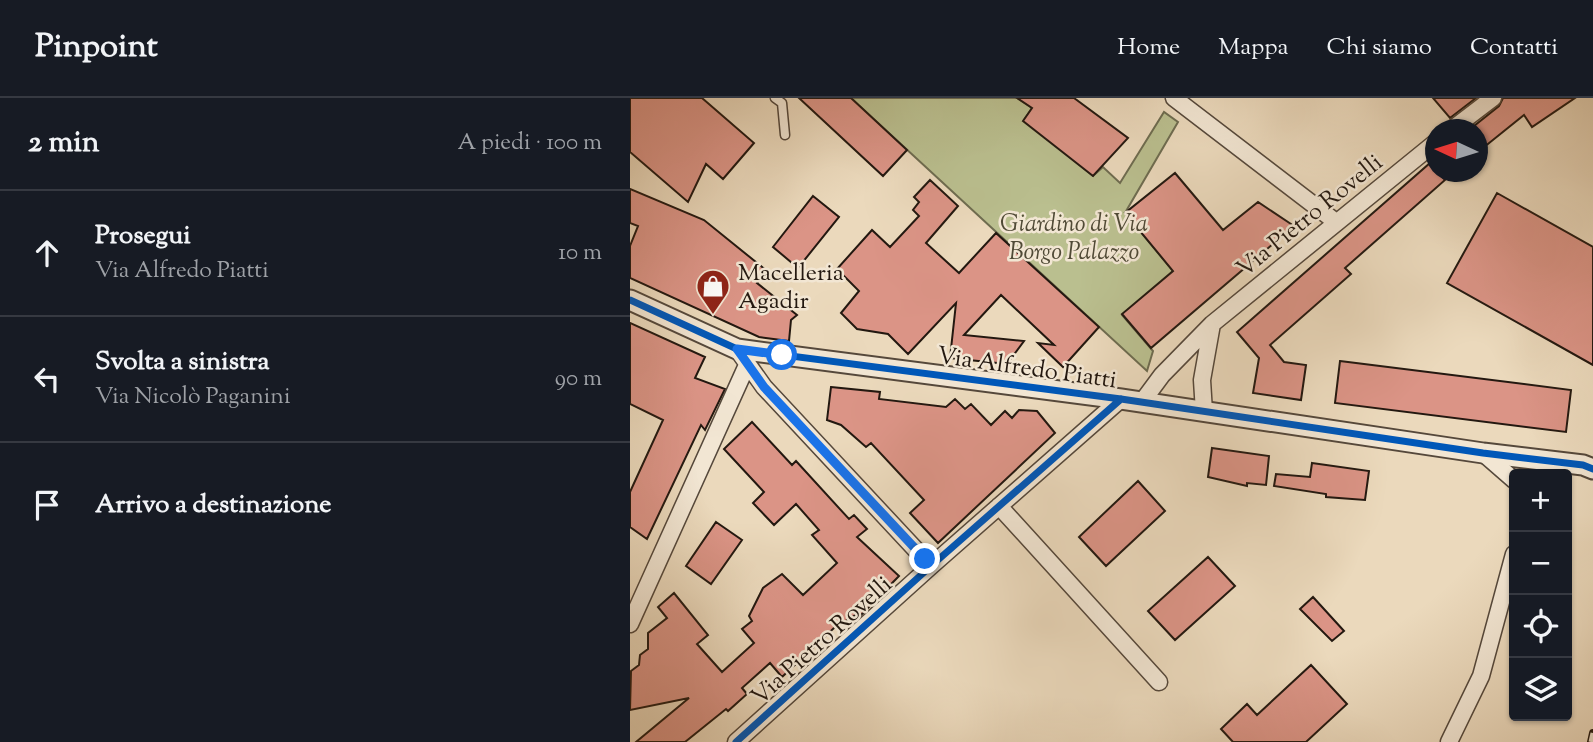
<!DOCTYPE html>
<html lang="it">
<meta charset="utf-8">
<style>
:root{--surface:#171b24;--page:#242831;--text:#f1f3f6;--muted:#9ea1a6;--line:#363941}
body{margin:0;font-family:"Sorts Mill Goudy",serif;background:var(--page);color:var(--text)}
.controls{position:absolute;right:21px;bottom:21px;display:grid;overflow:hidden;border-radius:7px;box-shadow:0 2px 5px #0004}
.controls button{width:63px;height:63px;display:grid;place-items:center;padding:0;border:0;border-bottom:2px solid var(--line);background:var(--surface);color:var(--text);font:35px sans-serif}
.compass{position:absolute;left:795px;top:21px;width:63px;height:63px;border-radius:50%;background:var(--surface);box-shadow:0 2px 5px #0004;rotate:274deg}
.stop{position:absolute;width:21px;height:21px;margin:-16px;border:5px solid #1a73e8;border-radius:50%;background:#fff}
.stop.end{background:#1a73e8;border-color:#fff;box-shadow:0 2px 7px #0008}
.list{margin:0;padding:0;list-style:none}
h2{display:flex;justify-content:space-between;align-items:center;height:91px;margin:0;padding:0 28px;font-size:30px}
h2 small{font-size:23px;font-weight:400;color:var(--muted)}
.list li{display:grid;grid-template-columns:46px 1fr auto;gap:21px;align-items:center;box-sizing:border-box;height:126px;padding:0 28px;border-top:2px solid var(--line)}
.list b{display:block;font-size:26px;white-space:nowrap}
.list p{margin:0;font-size:23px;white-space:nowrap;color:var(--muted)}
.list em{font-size:23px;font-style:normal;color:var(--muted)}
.icon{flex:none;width:38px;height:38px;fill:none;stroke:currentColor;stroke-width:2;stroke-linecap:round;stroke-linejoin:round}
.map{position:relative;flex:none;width:963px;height:644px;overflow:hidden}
header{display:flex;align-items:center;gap:42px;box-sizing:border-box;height:98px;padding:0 35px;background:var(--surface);border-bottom:2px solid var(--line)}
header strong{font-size:33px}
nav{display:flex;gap:38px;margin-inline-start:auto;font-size:24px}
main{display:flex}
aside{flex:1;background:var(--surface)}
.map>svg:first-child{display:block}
</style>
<header>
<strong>Pinpoint</strong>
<nav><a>Home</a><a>Mappa</a><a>Chi siamo</a><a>Contatti</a></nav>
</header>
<main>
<aside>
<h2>2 min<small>A piedi · 100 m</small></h2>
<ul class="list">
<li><svg class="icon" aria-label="ahead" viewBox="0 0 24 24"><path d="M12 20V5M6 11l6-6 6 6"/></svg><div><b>Prosegui</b><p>Via Alfredo Piatti</p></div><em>10 m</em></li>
<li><svg class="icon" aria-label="left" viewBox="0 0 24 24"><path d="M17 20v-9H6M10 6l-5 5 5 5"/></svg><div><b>Svolta a sinistra</b><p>Via Nicolò Paganini</p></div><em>90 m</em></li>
<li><svg class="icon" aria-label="arrive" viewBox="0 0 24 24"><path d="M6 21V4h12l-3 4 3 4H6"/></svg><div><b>Arrivo a destinazione</b></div></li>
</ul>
</aside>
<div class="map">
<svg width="963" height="644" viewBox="0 0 963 644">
<rect width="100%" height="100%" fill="#ebd9bc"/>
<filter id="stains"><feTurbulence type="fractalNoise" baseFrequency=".00286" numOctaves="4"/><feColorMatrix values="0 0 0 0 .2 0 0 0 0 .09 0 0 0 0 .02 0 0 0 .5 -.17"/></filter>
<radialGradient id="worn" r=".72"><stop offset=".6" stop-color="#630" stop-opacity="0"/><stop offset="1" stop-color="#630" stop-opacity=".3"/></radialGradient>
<path fill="#babf8f" stroke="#6e6c50" stroke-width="2" d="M221,0h166l15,10 -8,12 69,56 10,-9 17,16 44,-71 14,10 -53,91 48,58 -2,2 1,2 -50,40 31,36 -6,20z"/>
<path fill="#db9486" stroke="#231810" stroke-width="2" d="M0,0h72l52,45 -31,36 -17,-15 -18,38 -58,-50z
M169,0h52l56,52 -24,26z
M387,0h57l54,40 -35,38 -70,-55 9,-13z
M803,0h43l-26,20z
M873,0h72l-43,29 -8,-12 -46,37v-22h-9l30,-24z
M800,65l15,17 -100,88 6,6 -81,71 14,17 22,3 -5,35 -48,-7 6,-35 -22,-26z
M545,75l48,57 35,-28 36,24 -143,122 -29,-34 51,-43 -48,-58z
M300,82l28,26 -32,37 33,30 37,-40 103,94 -36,40 -25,-24 16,2 -53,-50 -37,40 60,6 -17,23 -57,-6 6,-55 -48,51 -20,-20 -31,-5 -16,-16 18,-22 -22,-22 35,-39 18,17 29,-31 -6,-6 6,-8 -5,-5z
M0,91l74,31 63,51 -10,12 40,32 -6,5 -2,21 -30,-4 -129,-59v-32l8,-20 -8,-3z
M867,95l96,54v118l-146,-82z
M183,98l26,21 -41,51 -25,-21z
M0,225l75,34 -10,21 30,11 -20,41 -4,-5 -54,114 -17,-12v-35l33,-72 -33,-16z
M710,263l231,29 -5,42 -231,-29z
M201,289l49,5 -1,7 67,8 9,-8 10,10 6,-5 20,21 14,-14 7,7 7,-8 18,1 18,22 -117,110 -28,-30 14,-13 -53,-57 -5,4 -25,-22 -14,-5z
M122,324l40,43 4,-4 53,58 5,-4 13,14 -10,8 42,39 -38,39 -2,-2 -24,14 -53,50 -12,-14 -28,25 5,6 -19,17 -2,-2 -41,33h-49l53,-44 -59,12 1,-39 8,-6 1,-10 8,-6v-16l19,-15 -9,-11 16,-14 34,42 -11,9 25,28 32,-29 -12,-14 10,-8 -3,-5 14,-28 19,-14 21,21 34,-32 -25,-28 7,-5 -23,-26 -22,21 -21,-22 11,-11 -40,-43z
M582,350l57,8 -3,29 -19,-2v3l-39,-9z
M682,365l57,8 -4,29 -39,-3v-3l-52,-8 2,-12 34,3z
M508,383l27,30 -59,55 -27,-29z
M86,424l26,18 -31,44 -25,-18z
M578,459l27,29 -60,54 -27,-29z
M683,499l31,34 -12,10 -32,-32z
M681,567l36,39 -41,38h-73l-12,-13 26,-25 10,11z"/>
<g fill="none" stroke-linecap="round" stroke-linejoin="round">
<defs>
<path id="service" d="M145,0l7,5 3,32"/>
<path id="minor" d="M544,0l162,124
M821,32l42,-32
M107,251l27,38 167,179
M512,304l20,-27 50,-51 224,-182
M574,314l-2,-32 10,-56
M853,355l31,27
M369,408l160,176
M0,526l117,-259
M106,644l195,-176 190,-167
M819,644l32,-66 33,-122"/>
<path id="tertiary" d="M0,202l107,49 384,50 362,54 100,12 10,4"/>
</defs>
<use href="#service" stroke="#55483b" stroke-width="11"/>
<use href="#minor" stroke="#55483b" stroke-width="19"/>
<use href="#tertiary" stroke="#55483b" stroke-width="23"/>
<use href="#service" stroke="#f2e6d3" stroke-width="8"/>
<use href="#minor" stroke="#f2e6d3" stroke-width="16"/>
<use href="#tertiary" stroke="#f2e6d3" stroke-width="19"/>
<defs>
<path id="rail" d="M961,644l2,-9"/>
</defs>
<use href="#rail" stroke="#231810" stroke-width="8"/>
<use href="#rail" stroke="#f2e6d3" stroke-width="5" stroke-dasharray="16" stroke-linecap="butt"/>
<defs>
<path id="cycleway" d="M0,202l107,49 384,50 362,54 100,12 10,4
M106,644l195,-176 190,-167"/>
</defs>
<use href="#cycleway" stroke="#f2e6d3" stroke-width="11"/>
<use href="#cycleway" stroke="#0057b8" stroke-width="7"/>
</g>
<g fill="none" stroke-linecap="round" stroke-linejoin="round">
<path stroke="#1a73e8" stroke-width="9" d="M152,257l-45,-6 27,38 161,172"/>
</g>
<defs>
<symbol id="shop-pin" viewBox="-11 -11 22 30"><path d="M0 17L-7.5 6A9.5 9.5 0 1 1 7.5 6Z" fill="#8f2418" stroke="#f2e6d3"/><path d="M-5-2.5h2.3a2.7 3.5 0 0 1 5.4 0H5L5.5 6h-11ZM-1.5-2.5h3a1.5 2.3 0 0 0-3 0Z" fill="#fff"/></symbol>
</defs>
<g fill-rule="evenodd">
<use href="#shop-pin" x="64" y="169" width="38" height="52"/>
</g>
<g text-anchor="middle" stroke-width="5" stroke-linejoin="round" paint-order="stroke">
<g font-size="24" fill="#231810" stroke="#f2e6d3">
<text transform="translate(679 117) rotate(-39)" y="8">Via Pietro Rovelli</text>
<text transform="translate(397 269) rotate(8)" y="8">Via Alfredo Piatti</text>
<text transform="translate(191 542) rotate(-42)" y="8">Via Pietro Rovelli</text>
</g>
<g font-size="24" font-style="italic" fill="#504a36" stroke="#f2e6d3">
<text x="444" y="133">Giardino di Via<tspan x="444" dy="28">Borgo Palazzo</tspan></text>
</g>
<g font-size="24" fill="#231810" stroke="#f2e6d3" text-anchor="start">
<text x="108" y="182">Macelleria<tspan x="108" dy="28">Agadir</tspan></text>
</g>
</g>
<rect width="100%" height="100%" filter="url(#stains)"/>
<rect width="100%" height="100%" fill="url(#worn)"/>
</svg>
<div class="controls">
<button>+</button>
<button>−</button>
<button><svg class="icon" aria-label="locate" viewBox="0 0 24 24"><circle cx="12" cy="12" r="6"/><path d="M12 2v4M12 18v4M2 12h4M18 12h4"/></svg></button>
<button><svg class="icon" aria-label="layers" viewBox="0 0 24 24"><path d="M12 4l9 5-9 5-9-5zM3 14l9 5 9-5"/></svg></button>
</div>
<svg class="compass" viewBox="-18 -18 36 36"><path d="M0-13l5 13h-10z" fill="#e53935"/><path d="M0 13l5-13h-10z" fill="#9ea1a6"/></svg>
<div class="stop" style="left:152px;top:257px"></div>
<div class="stop end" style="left:295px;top:461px"></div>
</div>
</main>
